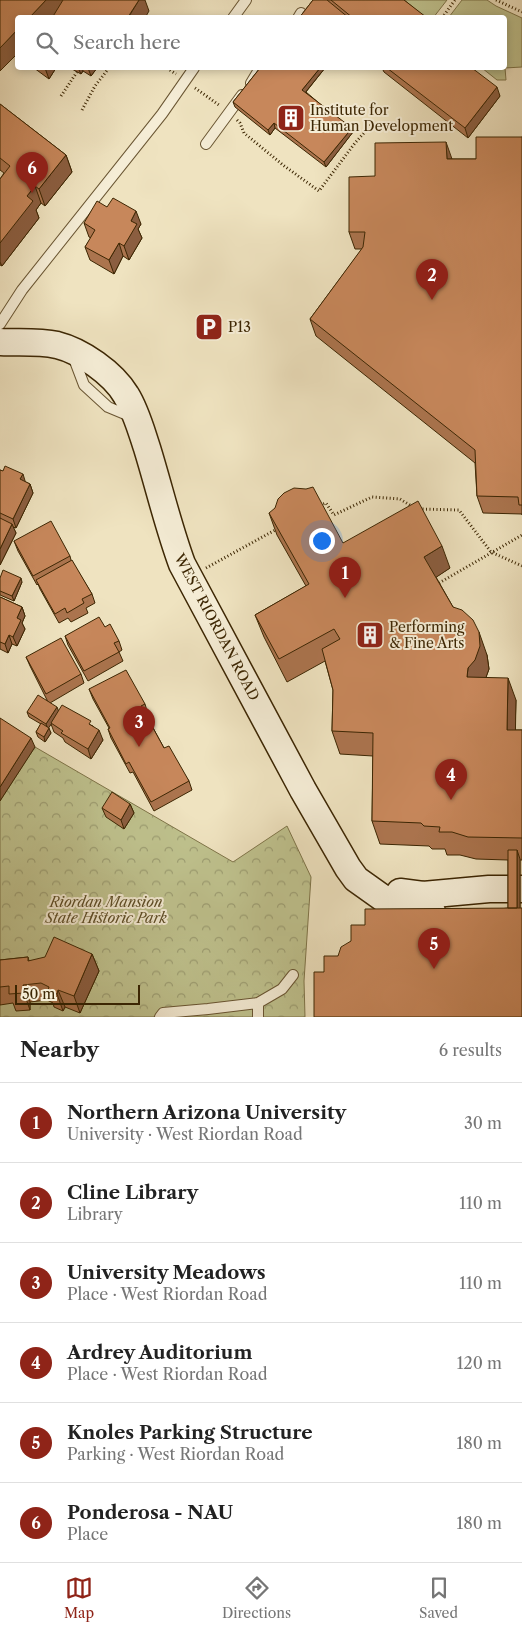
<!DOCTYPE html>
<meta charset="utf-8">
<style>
:root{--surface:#fff;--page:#f2f2f2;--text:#222;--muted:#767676;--line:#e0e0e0;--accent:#8f2418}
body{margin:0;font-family:"Libre Caslon Text",serif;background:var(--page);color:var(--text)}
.scale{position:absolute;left:15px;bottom:12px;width:125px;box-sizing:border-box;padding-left:5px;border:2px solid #3c2603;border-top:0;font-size:14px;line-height:18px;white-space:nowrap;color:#3c2603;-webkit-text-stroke:4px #f5edd6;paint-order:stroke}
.you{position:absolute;left:321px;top:540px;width:18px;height:18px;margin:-12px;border:4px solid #fff;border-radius:50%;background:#1a73e8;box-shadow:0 0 0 8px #1a73e833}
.badge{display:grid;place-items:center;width:32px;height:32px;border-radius:50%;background:var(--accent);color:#fff;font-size:16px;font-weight:700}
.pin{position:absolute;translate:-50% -41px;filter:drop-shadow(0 1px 2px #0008)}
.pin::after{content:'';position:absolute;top:26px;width:18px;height:15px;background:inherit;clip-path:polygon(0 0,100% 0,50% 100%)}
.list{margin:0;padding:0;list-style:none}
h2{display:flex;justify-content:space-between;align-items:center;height:65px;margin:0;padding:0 20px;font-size:21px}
h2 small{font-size:16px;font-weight:400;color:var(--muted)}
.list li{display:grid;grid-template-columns:32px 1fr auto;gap:15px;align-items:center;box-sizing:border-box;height:80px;padding:0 20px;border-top:1px solid var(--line)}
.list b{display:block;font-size:19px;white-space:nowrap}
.list p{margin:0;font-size:16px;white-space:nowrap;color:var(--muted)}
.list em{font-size:16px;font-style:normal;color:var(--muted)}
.icon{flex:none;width:28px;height:28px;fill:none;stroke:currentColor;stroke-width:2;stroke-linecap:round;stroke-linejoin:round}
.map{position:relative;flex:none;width:522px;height:1017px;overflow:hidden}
.search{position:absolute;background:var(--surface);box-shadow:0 2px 8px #0003;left:15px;right:15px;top:15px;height:55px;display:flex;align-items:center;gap:12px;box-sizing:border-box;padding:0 18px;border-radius:5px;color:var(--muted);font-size:19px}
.sheet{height:545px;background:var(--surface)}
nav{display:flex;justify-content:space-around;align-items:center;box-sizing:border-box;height:70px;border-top:1px solid var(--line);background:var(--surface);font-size:14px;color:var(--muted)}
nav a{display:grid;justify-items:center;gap:2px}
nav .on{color:var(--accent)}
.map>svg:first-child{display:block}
</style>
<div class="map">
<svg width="522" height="1017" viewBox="0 0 522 1017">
<defs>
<pattern id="park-crowns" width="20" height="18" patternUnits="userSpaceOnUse" patternTransform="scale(1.25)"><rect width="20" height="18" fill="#bfc28e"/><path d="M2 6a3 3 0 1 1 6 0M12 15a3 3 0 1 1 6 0" fill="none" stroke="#9c9d72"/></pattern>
</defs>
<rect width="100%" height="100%" fill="#efe3c0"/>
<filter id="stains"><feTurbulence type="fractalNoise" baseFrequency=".004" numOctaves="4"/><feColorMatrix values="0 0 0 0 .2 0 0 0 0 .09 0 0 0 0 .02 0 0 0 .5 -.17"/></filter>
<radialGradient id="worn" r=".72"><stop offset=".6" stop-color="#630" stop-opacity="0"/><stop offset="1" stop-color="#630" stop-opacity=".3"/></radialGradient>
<path fill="#bfc28e" stroke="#7e7448" d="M402,0h45l-14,18 -9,-1z
M462,0h25l9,6 26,12v49l-17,1 1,12h-9l-15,-12h22v-50l-55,-1z"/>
<path fill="url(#park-crowns)" stroke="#7e7448" d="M35,747l198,115 54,-36 24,51 -7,104 1,36h-305v-216z"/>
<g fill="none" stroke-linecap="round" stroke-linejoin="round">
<defs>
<path id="lane" d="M233,18l13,-18
M298,18l3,-5
M251,83l9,-15
M206,144l36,-49
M0,324l22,-34 140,-176 32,-46
M73,356l11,29 24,22 24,10
M258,1003v14
M160,1017l3,-4 45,-4 50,-6 24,-14 11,-14"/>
<path id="secondary" d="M0,342c19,1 38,-1 57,3 24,6 56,28 69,50 10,16 15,35 21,53 12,39 21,78 35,116l121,226 45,78 8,11 45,32 31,1
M400,892l23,3 66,-6h33"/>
</defs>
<use href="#lane" stroke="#695532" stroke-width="12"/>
<use href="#secondary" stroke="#3c2603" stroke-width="29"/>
<path stroke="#3c2603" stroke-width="3" stroke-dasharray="1 2.5" stroke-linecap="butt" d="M496,0l26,12
M442,18l13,-18
M167,68l9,6
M195,88l24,17
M61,96l16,-24
M82,110l13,-24 14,-18
M237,120l3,3 4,10 39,32 36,26 36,-48 16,-18
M320,505l6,-2 8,12 38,-18 28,2 13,8
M419,509l40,1 32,42 31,14
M206,568l71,-39
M439,583l83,-48"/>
<use href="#lane" stroke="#f5edd6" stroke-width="10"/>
<use href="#secondary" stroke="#f5edd6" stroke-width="26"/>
</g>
<path fill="#ab744e" stroke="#3c2603" d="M313,0h91l22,18h-127z
M34,68h22l-7,11z
M71,68h26l-6,8 -8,-5 -2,3 -9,-5z
M260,68h65l-19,24 47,40 -27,35 -51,-39 -5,7 -35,-28 -2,-5z
M382,68h90l28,28 -32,42 -84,-66z
M0,104l66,51 6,17 -27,34 -4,-3 -5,7 3,8 -37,48 -2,-1v-86l4,-6 -4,-3z
M522,137v378v-1l-39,-1 -6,-17 -2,-33 -159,-127 -6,-17 52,-70h-7l-6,-17 26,-56 77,-17h24z
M107,207l34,17 -3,5 4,9 -13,22 -6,-4 -9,18 -24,-14 -5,-13 6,-9 -2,-1 -5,-14z
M0,470l30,14 3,9 -17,35 -3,-1 3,6 -16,32z
M269,513l74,30 107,25 -14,9 17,30 34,48 2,14 -3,8 30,23 -1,30h7v130h-2v48l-196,64 41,-47 143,-17v-48l-32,-1 -16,-4h-13l-2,-6h-13l-3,-3 -49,-2 -8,-23 1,-65 -33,-2 -8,-23 1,-41 -8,-29 -38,21 -23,-45 -9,-22 51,-29 -29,-51z
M14,541l56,15 1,4 21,34 3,9 -9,5 2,5 -17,9 -3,-4 -9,5 -19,-34 -2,-5 -1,1 -19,-34z
M0,578l22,4 -8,19 -14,-6z
M0,597l22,10 3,9 -3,7 3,6 -8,17 -5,-2 -4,9 -8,-4z
M105,627l14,14 3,9 -3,2 4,9 -35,20 -20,-36 -3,-9z
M26,657l55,17 3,9 -34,20 8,8 35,15 10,14 -12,19 -26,-17 -2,-4 -9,-6 -3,-8 -3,4 3,5 -6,9 -7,-5 -2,-5 5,-8 -12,-7 -2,-5 21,-10 -18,-36z
M89,689l56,15 3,10 -2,1 18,33 25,33 3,9 -38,21 -21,-39 -3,1 -19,-35 -3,-9 1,-1 -16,-29z
M130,804l4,9 -10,16 -18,-12 -4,-9z
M92,954l7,17 -19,42 -15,-6 -2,4 -9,-4 -1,-4 -6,-3 -17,2v8l-14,1 -3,-8 -13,2v-45l28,-3 1,4z"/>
<path fill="#8b5e40" stroke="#3c2603" d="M46,0h23l-17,18h-23z
M139,0h6l4,11 -4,7h-17z
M18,29v24l-18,18v-23z
M45,68h11l-7,11z
M78,68h4l1,3 -2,3z
M88,68h9l-6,8z
M320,68h5l-21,26 -2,-4z
M497,87l3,9 -32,42 -3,-10z
M274,123l1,5 -5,7 -2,-5z
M352,128l1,4 -27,35 -2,-5z
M446,142l6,17h-5z
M66,155l6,17 -27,34 -6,-17z
M35,186l6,17 -5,7 3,8 -37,48 -2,-4v-19l27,-47z
M136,211l5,13 -3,5 4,9 -13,22 -5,-14 7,-25z
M119,243l4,13 -9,18 -5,-14z
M23,474l3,10 -6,-5z
M30,484l3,9 -17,35 -3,-9z
M12,524l4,9 -16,32v-16z
M442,546l8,22 -18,12 -8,-23z
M21,578l1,4 -8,19 -2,-5z
M22,607l3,9 -3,7 3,6 -8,17 -4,-9 4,-19z
M479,632l8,23 2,14 -5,14 -17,-6 1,-9z
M9,635l3,9 -4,9 -3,-9z
M508,678l8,22 -1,52 -8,-22z
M57,707l2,5 -11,17 -2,-5z
M49,728l2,5 -6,9 -1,-5z
M99,730l4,10 -12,19 -3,-10z
M31,738l4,9 -35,54v-14z
M130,804l4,9 -10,16 -3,-9z
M517,850l3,9v66l-3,-10z
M92,954l7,17 -19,42 -6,-17z
M23,985l7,17v8l-6,-17z
M58,990l7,17 -2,4 -6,-17z"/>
<path fill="#c7875b" stroke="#3c2603" d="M0,0h46l-17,18h-11v11l-18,19z
M63,0h76l-11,17 -4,-1 -1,2h-71z
M313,0h14l22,18h-50z
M331,0h73l22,17 -1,1h-72z
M260,68h60l-18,22 50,38 -28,34 -50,-39 -6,7 -35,-28z
M387,68h85l25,19 -32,41z
M0,104l66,51 -27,34 -4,-3 -8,10 6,5 -33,42v-64l10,-13 -10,-8z
M476,137h46v368h-3l-1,-8 -41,-1 -2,-46 -165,-131 53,-72 2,-15h-16v-55l26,-1v-33l71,-1 1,17h29z
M113,198l23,13 -5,10 6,3 -13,22 -5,-3 -10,17 -24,-13 10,-17 -11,-7 13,-22 10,6z
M5,466l18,8 -3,5 10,5 -17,35 -13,-6v-43l3,1z
M313,487l30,56 75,-42 24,45 -18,11 29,50 9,3 11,10 6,12 1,14 -5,14 -7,8 -1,9 41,1 -1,52h15v108l-54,-1 -16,-5h-13l1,-5 -16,-1 -3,-3 -49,-2 1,-88 -41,-2 1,-41 -11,-41 18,-10 -6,-10 -55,30 -24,-44 54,-31 -40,-71 6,-5 3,-9 6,-6 10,-5 12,1z
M0,518l12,6 -12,25z
M51,521l19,35 -37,20 -19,-35z
M72,560l20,34 -10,5 2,4 -17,10 -2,-5 -10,6 -19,-34z
M3,570l18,8 -9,18 -12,-5v-13z
M0,597l22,10 -5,11 4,2 -8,17 -4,-2 -4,9 -5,-2z
M99,617l6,10 5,-3 9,17 -5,2 5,9 -35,19 -19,-35z
M61,638l20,36 -35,20 -20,-37z
M126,670l19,34 -4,2 23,42 5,-2 20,35 -38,21 -22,-40 -3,2 -18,-35 2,-1 -21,-39z
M38,695l19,12 -11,17 -19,-12z
M62,705l29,16 -2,3 10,6 -11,19 -27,-16 2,-2 -12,-8z
M0,718l31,20 -31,49z
M41,723l8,5 -5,9 -8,-5z
M112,792l18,12 -9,16 -19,-12z
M508,850h9v58h-9z
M522,908v109h-208v-45h10v-16h14l3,-9 10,-6v-16h14v-16z
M54,937l38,17 -18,42 -16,-6 -1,4 -9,-4 1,-3 -8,-4 -18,2 1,8 -15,1v-8l-9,1v-27l28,-3v4l17,-4z"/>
<defs>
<symbol id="building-square" viewBox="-11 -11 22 22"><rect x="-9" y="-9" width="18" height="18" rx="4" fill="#8f2418" stroke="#f5edd6"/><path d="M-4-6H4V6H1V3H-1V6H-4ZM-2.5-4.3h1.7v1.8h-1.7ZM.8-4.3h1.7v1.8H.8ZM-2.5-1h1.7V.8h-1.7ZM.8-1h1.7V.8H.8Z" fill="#fff"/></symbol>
<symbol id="parking-square" viewBox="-11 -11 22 22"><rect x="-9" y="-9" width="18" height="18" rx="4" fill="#8f2418" stroke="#f5edd6"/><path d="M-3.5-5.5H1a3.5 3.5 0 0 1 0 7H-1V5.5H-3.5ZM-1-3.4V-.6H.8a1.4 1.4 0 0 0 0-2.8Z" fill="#fff"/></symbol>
</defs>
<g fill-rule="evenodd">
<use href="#building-square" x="275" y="102" width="32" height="32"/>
<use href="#parking-square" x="193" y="311" width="32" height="32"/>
<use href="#building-square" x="354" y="619" width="32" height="32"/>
</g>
<g text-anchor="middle" stroke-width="4" stroke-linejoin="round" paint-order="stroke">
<g font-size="14" fill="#3c2603" stroke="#f5edd6" text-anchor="start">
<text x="310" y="115">Institute for<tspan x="310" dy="16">Human Development</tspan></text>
<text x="228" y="332">P13</text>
<text x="389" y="632">Performing<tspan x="389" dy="16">&amp; Fine Arts</tspan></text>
</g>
<g font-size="14" fill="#3c2603" stroke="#f5edd6">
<text transform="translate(217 627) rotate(62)" y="5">WEST RIORDAN ROAD</text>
</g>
<g font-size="14" font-style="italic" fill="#5d4d26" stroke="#f5edd6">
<text x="106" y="907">Riordan Mansion<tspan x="106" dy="16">State Historic Park</tspan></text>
</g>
</g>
<rect width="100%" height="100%" filter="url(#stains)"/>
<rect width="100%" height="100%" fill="url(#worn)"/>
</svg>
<div class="scale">50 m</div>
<div class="you"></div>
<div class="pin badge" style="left:345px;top:598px">1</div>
<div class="pin badge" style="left:432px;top:300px">2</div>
<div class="pin badge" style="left:139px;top:747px">3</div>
<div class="pin badge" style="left:451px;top:800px">4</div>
<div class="pin badge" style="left:434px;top:969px">5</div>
<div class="pin badge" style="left:32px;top:193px">6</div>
<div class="search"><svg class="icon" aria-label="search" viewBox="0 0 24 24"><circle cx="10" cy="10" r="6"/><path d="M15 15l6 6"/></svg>Search here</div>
</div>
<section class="sheet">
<h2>Nearby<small>6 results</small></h2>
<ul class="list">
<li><span class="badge">1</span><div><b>Northern Arizona University</b><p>University · West Riordan Road</p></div><em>30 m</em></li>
<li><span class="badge">2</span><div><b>Cline Library</b><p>Library</p></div><em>110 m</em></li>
<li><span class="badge">3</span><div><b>University Meadows</b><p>Place · West Riordan Road</p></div><em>110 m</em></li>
<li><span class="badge">4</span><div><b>Ardrey Auditorium</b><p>Place · West Riordan Road</p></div><em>120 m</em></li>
<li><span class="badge">5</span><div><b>Knoles Parking Structure</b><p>Parking · West Riordan Road</p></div><em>180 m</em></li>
<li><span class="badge">6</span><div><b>Ponderosa - NAU</b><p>Place</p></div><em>180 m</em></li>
</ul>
</section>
<nav>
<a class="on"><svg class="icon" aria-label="map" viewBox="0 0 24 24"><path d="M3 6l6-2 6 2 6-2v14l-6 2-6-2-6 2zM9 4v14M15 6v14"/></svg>Map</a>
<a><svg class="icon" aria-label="directions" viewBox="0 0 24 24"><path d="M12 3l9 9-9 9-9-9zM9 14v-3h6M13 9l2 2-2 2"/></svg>Directions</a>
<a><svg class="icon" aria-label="saved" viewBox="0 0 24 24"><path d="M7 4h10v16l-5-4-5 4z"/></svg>Saved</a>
</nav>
